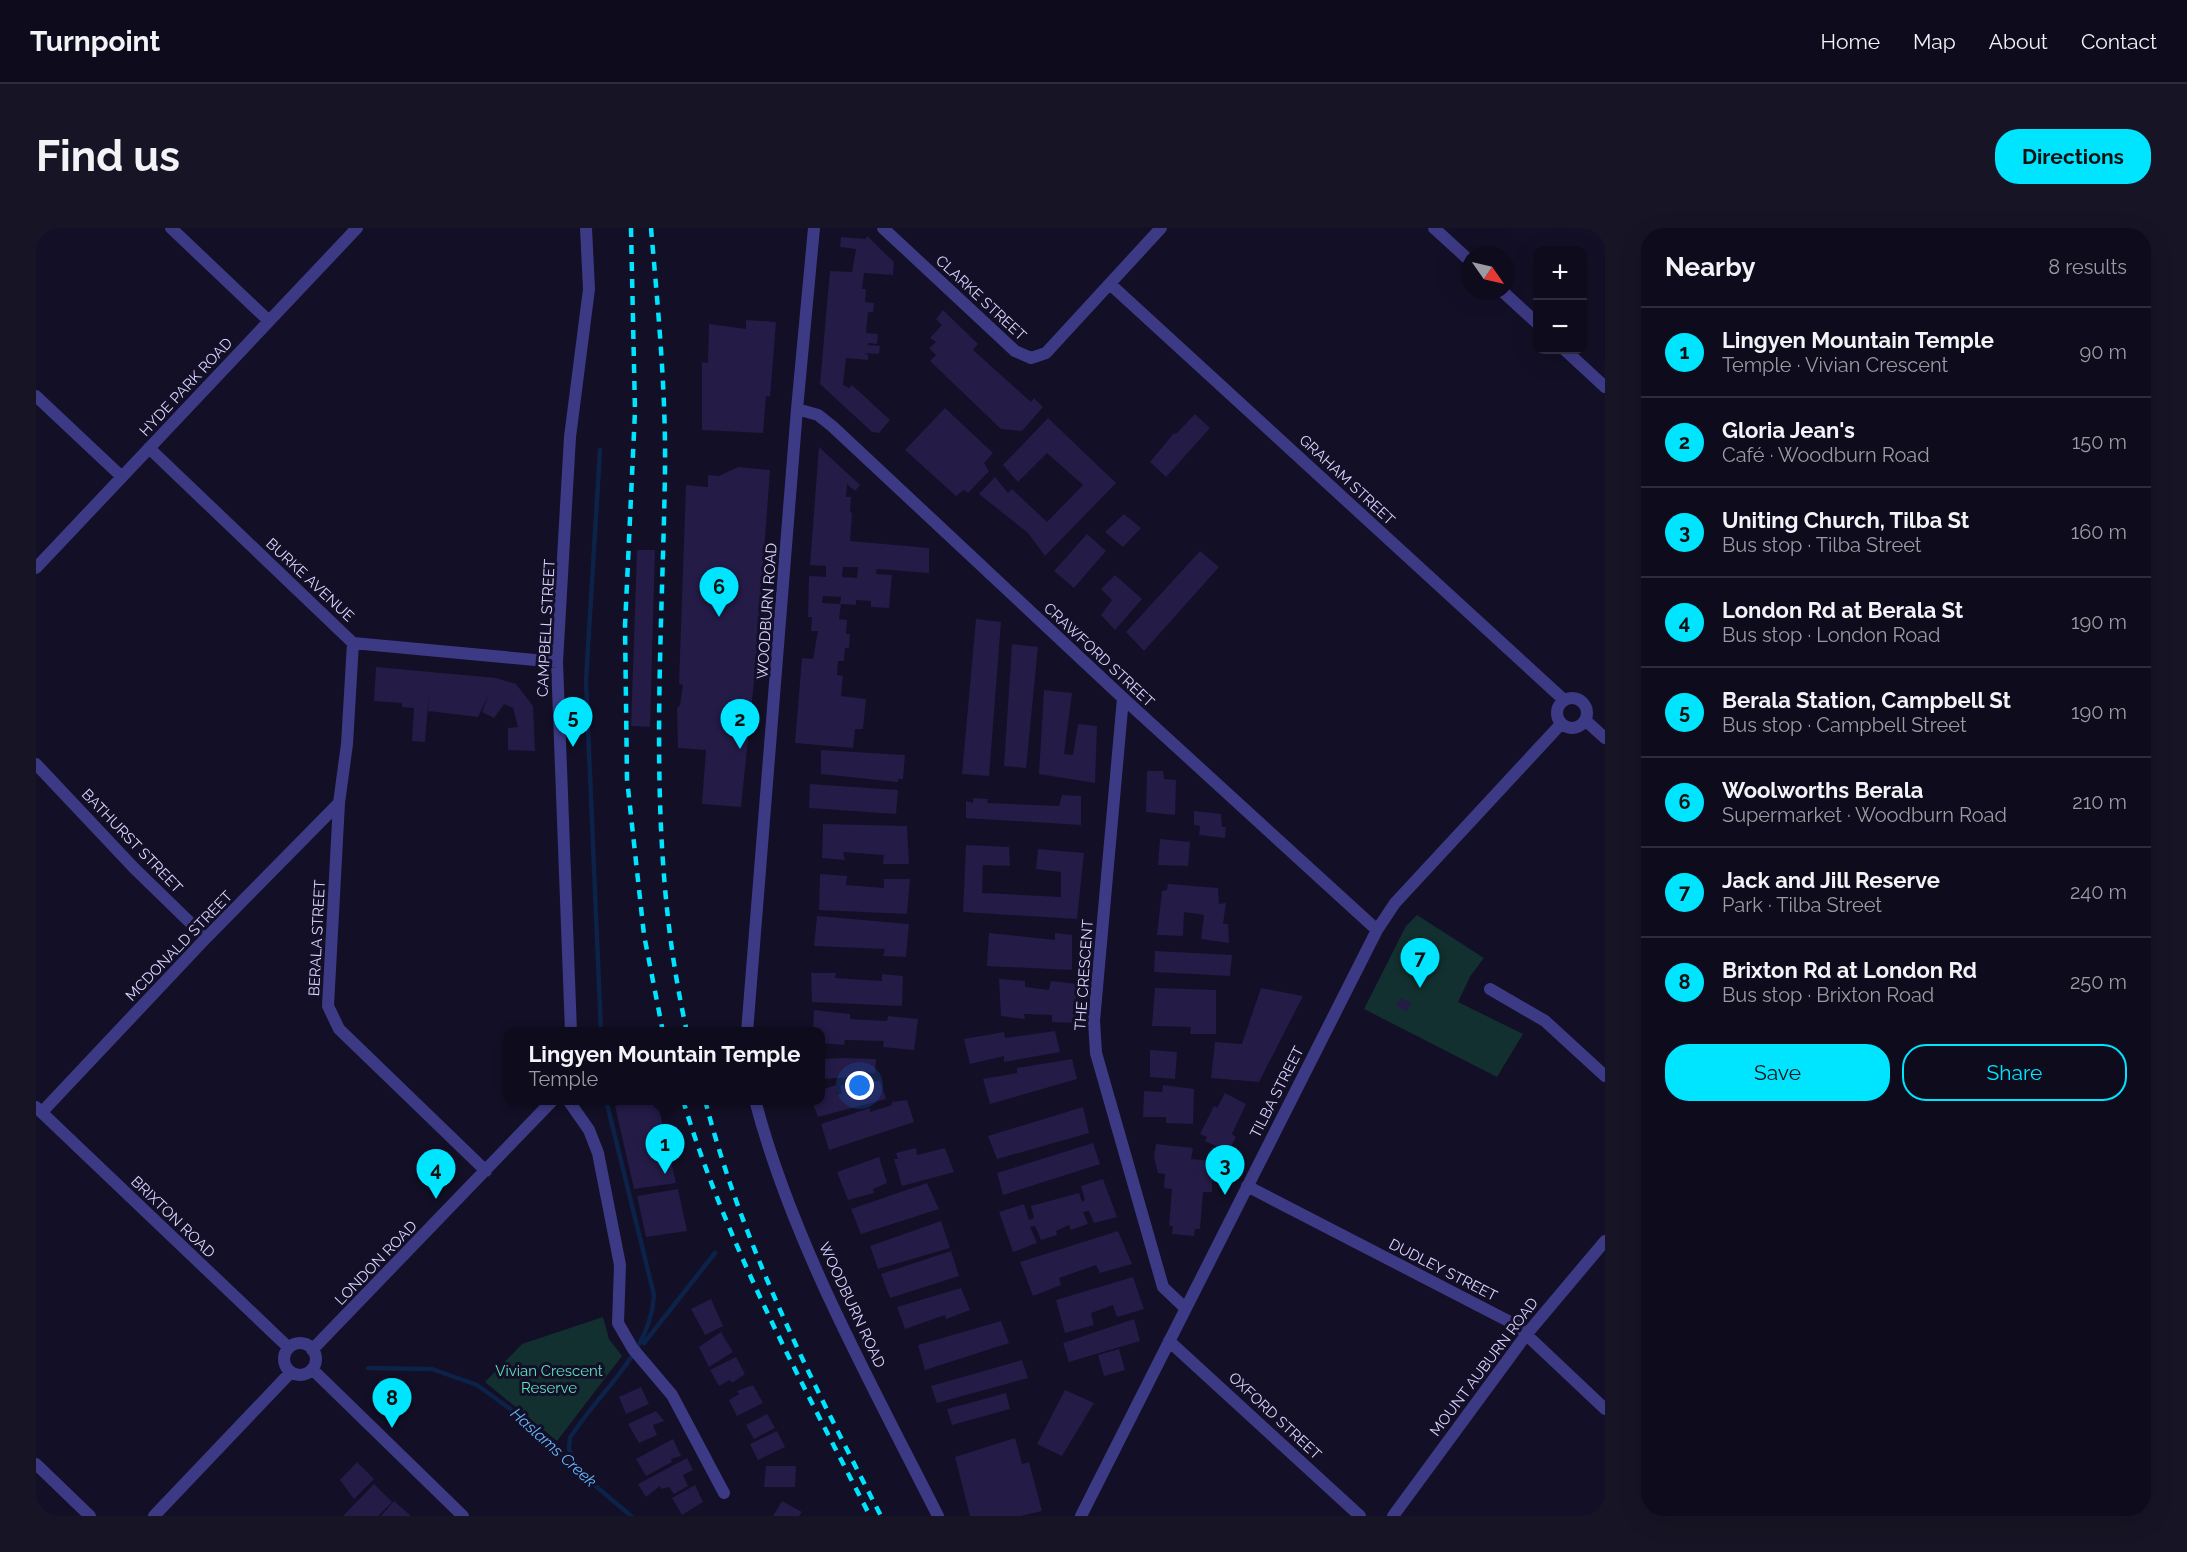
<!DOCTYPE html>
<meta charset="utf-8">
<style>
:root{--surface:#0e0b1c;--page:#171425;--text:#f1f3f6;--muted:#9b9ba3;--line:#2e2b3b;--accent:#00e5ff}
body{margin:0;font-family:Raleway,sans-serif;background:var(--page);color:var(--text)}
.controls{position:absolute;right:18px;top:18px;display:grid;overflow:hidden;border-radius:12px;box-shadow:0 6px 24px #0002}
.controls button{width:54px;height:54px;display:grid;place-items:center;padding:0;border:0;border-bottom:2px solid var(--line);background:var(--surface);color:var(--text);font:30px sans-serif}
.compass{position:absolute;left:1425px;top:18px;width:54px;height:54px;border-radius:50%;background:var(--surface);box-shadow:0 6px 24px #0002;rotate:124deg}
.you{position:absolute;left:824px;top:858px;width:21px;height:21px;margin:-15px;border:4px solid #fff;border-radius:50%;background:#1a73e8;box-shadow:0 0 0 9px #1a73e833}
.badge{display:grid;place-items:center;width:39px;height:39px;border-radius:50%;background:var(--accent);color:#111;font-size:20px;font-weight:700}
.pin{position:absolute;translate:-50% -50px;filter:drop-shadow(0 2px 3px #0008)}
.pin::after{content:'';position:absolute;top:32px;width:21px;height:18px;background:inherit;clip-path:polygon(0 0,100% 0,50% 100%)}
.popup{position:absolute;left:468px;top:799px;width:321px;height:78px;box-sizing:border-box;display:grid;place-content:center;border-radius:12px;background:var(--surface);filter:drop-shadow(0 2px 4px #0005);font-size:20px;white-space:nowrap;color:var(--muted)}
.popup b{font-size:22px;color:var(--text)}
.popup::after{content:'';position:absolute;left:50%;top:100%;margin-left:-12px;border:12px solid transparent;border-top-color:var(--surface)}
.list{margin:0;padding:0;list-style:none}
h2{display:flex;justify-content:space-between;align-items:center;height:78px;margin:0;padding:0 24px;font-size:26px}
h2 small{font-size:20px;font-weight:400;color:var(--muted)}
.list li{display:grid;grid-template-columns:39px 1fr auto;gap:18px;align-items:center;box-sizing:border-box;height:90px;padding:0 24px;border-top:2px solid var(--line)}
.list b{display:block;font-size:22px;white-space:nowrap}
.list p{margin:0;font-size:20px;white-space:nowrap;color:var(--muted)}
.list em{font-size:20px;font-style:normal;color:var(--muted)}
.actions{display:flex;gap:12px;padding:18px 24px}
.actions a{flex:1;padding:14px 0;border:2px solid var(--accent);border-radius:24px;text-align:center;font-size:21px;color:var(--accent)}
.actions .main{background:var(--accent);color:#111}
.map{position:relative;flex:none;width:1569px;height:1288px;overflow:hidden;border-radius:24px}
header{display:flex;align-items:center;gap:36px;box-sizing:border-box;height:84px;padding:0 30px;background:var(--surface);border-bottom:2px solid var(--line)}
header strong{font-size:28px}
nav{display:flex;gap:33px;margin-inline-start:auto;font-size:21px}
.intro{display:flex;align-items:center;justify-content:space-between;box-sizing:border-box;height:144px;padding:0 36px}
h1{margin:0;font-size:42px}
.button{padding:15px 27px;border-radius:24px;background:var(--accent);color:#111;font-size:21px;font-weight:700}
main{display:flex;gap:36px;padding:0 36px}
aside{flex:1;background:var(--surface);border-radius:24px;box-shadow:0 6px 24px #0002}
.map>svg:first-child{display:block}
</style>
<header>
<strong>Turnpoint</strong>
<nav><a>Home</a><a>Map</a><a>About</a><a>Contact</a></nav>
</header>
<div class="intro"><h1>Find us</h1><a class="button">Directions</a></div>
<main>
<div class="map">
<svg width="1569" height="1288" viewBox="0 0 1569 1288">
<rect width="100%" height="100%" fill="#130f26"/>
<path fill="#12302f" d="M1381,687l67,43 -13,17 -13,27 65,32 -26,43 -133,-68 42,-83z
M567,1089l6,22 13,17 -65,85 -72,-59 37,-38z"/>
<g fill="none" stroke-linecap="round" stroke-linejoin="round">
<path stroke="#0c2248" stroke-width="4.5" d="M564,222l-14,231 15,351
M608,1115l71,-90
M332,1140l64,1 45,16 32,23 48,45 74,63
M548,1248l-15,-27 1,-11c29,-47 81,-85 84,-143l-48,-195"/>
</g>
<path fill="#241b47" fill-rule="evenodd" d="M831,8l27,26 -1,13 -29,-2 -2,16h4l-1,13 9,1 -1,9h-5l-2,21 12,1 -1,10 -9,-1v2l12,1 -1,8 -15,-1 4,2v5l-22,-2 -3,27 6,3 3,-3 38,35 -11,13 -7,-1 -52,-48 10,-113 22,1 4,-23 -16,-2 1,-10 25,2z
M907,82l35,34 -5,6 58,52 3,-4 9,9 -21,24 -21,-2 -71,-68 6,-6 -7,-7 7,-6 -6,-4 12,-13 -6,-6z
M710,92l30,2 -6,75 -4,-1 -3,37 -61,-3v-68l6,1 1,-39 37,5z
M909,180l48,45 -9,10 5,8 -21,22 -4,-3 -8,6 -51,-46z
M1159,186l15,14 -44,49 -16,-15 24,-29 2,1z
M1012,190l68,65 -71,73 -17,-23 -49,-39 16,-17 13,16 4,-4 35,33 36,-37 -36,-32 -29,29 -15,-17z
M783,219l41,38 -5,6 -8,-7 -1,13h5l-1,15 2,1 -2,28 79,7v25l-52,-4 -1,5 16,1 -3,33 -18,-1v-6l-15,-1v5l-15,-1 -2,15 8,1 -1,14h4l-1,14h-4l-1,13h-6l-1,14 6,1 -2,20 25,3 -3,30h-8l-2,19 -58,-5 7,-85 11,1 5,-28h-7l1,-14h-4l1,-41 17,1v-11l-16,-1zM807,339h15l-1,11 -15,-1zM787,368l18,1 -1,7 -18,-1z
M702,239l32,3 -14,192 -15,145 -39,-3 4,-54 -28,-2 -1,-40 3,-3 3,-20 -4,-1 7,-199 22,2v-12l11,1z
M1088,286l17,14 -18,19 -18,-15z
M1051,306l19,17 -32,37 -20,-17z
M601,322h18l-5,177 -19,-1z
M1164,323l19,16 -75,84 -18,-19z
M1079,347l27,24 -27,31 -14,-15 11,-15 -11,-11z
M940,391l25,3 -12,154 -27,-2z
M976,416l26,3 -12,121 -22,-2z
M340,439l120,11 20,6 17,22 2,45 -27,-1v-22l10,-1 -5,-19 -9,-4 -10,14 -12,-6 7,-18 -11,23 -50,-6 1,-18 -4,49 -13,-1 2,-33 -12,-1v-4l-28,-2z
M1008,462l28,3 -8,61 9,1 5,-31 19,2 -2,57 -56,-9z
M785,522l84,5 -2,24h-5v3l-77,-8z
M1111,543h16l1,8 12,1 -1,35 -29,-3z
M774,556l88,6 -2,24 -87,-6z
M1026,567l19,1v29l-115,-7v-17l7,2v-5l15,1 -1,4 72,3z
M1158,583l27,3 1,13h4l-1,11 -26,-3 1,-9 -6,-1z
M787,596l84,2 2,38h-26l1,-9 -41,-3 2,8 -23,-2z
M1124,611l30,3 -2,24 -30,-1z
M930,617l43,2 1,19 -27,-1 -1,28 79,4v-25l-25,-3 2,-20 46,4 -7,66 -114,-7z
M784,646l27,2 -1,9 38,3v-9h26l-3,35 -88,-4z
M1132,656l50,4 1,16 7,-1 -3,21h5l1,19 -28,-4 3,-24 -20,-3 -1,24 -26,-1 5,-44 5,-1z
M781,688l92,8 -3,33 -23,-1 2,-7 -71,-3z
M953,705l66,7v-7l17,2v35l-85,-4z
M1119,723l77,4 -2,21 -76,-4z
M775,745h25l-1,5 47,3v-7l21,2 -1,30 -90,-4z
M963,751l26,2v6l24,3 2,-9 25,3v39l-24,-1v-7l-28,-1 1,5 -24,-3z
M1119,760l61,2v44h-26l1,-7 -39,-1z
M1225,760l42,8 -44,86 -48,-4 4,-36 27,2z
M1365,770l10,5 -4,8 -11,-5z
M778,782l36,4v5l37,2 1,-5 30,3 -4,31 -31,-3 1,-6 -39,-1 -1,5 -23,-2v-11h-8z
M1019,803l5,21 -56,10v-6l-34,8 -6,-25 40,-7 1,6z
M1114,822l27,2 -2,27 -25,-2z
M805,830l35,1 -1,14 -18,-1 -1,5 -35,2v-20z
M1036,831l5,20 -87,25 -7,-25 34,-6v-5z
M844,853l6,18 -68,18 -6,-16 9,-1v-10l15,-5 1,10 5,-2 -2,-7 13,-3 2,6 11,-3v-4z
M1127,857l31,4 -1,35 -27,-1v-6h-23l1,-26 18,1z
M1189,865l21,11 -14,30 4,3 -8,15 -23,-11 2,-4 -7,-3 14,-28 3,2z
M871,872l7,22 -85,28 -8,-26 49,-16v4l22,-7v-3z
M601,873h20l19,82 -42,6 -19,-83z
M1047,879l6,26 -92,26 -9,-23z
M1057,915l7,21 -97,31 -6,-22z
M1120,916l37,4 -2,11 34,3 -1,18h-12v12h-9l-3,37h-5l-1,7 -22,-2 1,-8h-4l3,-37 -8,-1 1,-14 -7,-1 -4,-16z
M880,920l1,7 28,-7 9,24 -52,14 -8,-27h4l-2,-6z
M843,929l8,26 -14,6 1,4 -26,7 -11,-28z
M1067,951l14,38 -23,6 -5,-12 -6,1 5,12 -17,6 -2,-5 -13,6 1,4 -16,5 -6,-14 -5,1 7,16 -24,9 -14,-40 25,-8 5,16 5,-2 -3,-12 48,-13 3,9 3,-2 -4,-14z
M891,955l12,26 -78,25 -10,-25z
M642,961l9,42 -41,6 -9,-41z
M905,993l9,27 -72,21 -8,-23z
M1082,1003l14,33 -32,9 -4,-8 -37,13 2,7 -28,11 -13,-34z
M915,1023l8,25 -69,22 -9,-24z
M1097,1049l11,32 -27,8 -4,-12 -22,8 3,12 -29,8 -9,-33z
M925,1060l9,22 -24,9 -1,-4 -40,14 -8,-22z
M675,1071l12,27 -18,9 -14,-26z
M1098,1091l6,22 -71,21 -6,-19z
M965,1093l8,22 -84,27 -7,-25z
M685,1104l12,20 -24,15 -10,-20z
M1083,1121l6,21 -21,6 -6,-21z
M700,1129l9,17 -13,9 -2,-3 -11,6 -9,-16z
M986,1132l6,18 -91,25 -6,-17z
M717,1157l10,18 -26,13 -8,-16 10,-6 -2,-3z
M605,1159l8,17 -23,10 -7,-17z
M1029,1162l29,13 -32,53 -25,-12z
M970,1165l4,16 -58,16 -5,-16z
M620,1183l8,10 -11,4 4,10 -18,8 -11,-19z
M731,1186l8,14 -21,11 -8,-14z
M741,1203l8,16 -27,13 -8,-16z
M979,1210l7,26 7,-2 13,49 -21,5h-51l-15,-59z
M637,1211l8,17 -10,3 1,3 -26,14 -10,-17z
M651,1230l6,12 -10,5 5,11 -14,8 -5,-7 -8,2 -1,-3 -14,11 -8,-13z
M321,1234l17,17 -20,20 -14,-19z
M730,1238h30l-1,21h-31z
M338,1256l18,18 -14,14h-35z
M659,1257l8,17 -21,13 -10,-17z
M358,1273l17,15h-30z
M746,1273l20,11 -3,4h-26z"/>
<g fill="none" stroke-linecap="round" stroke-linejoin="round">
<path stroke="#3d3a85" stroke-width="12" d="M135,0l98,93
M847,0l132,123 16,7 15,-5 11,-12 104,-113
M1398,0l36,33
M1074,56l454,416
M1466,63l36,33
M1529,122l40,37
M0,168l86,81
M761,181l21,6 14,11 291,272 254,232
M113,220l204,195 204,19
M0,340l321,-340
M317,415l-6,101 -8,59 -11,203 11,23 147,142
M1521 485a15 15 0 1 1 30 0a15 15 0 1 1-30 0Z
M1087,470l-29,323 2,32 67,234 22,21
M1549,492l20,18
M0,536l98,104 72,70
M1454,761l55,32 60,55
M535,804l-14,-370 13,-225 19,-148 -3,-61
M711,804l50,-623 17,-181
M532,872l21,30 9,23 22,112 -2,58 15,26 39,46 52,98
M719,872c37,142 117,285 183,416
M0,879l253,241
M6,884l164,-174 133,-135
M1211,958l269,139 89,84
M1133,1113l191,175
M248 1131a16 16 0 1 1 32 0a16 16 0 1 1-32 0Z
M276,1122l241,-250
M276,1141l151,147
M0,1236l54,52
M118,1288l137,-144
M1045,1288l296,-586 18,-27 166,-179
M1357,1288l133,-181 79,-94"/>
<path stroke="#00e5ff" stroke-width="4.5" stroke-dasharray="9 8" stroke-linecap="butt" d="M595,0l4,183 -10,215 2,153 17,156 19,97
M615,0c7,81 15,163 14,244 -3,187 -20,375 22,560
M647,872c44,146 118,281 187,416
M669,872c38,147 107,282 176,416"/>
</g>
<g text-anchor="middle" stroke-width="6" stroke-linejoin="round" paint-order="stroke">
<g font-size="15" fill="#d9d4ff" stroke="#130f26">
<text transform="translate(945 70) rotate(43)" y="5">CLARKE STREET</text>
<text transform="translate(150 159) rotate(-47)" y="5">HYDE PARK ROAD</text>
<text transform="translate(1311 252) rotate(43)" y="5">GRAHAM STREET</text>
<text transform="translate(274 352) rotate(43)" y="5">BURKE AVENUE</text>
<text transform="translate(731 383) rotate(-86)" y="5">WOODBURN ROAD</text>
<text transform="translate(510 400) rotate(-87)" y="5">CAMPBELL STREET</text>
<text transform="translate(1063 427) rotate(43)" y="5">CRAWFORD STREET</text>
<text transform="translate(96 613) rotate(46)" y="5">BATHURST STREET</text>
<text transform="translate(281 710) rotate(-87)" y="5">BERALA STREET</text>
<text transform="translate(143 718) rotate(-46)" y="5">MCDONALD STREET</text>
<text transform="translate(1048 747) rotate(-86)" y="5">THE CRESCENT</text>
<text transform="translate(1241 864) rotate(-63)" y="5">TILBA STREET</text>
<text transform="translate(137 989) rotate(44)" y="5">BRIXTON ROAD</text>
<text transform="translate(340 1035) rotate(-46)" y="5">LONDON ROAD</text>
<text transform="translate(1407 1042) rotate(27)" y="5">DUDLEY STREET</text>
<text transform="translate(816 1077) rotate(65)" y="5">WOODBURN ROAD</text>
<text transform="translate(1448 1139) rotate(-53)" y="5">MOUNT AUBURN ROAD</text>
<text transform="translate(1239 1188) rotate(43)" y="5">OXFORD STREET</text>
</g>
<g font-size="15" fill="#5fe0c0" stroke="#130f26">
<text x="513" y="1148">Vivian Crescent<tspan x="513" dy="17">Reserve</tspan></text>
</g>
<g font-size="16" font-style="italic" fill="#62b6ff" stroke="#130f26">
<text transform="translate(518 1219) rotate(42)" y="6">Haslams Creek</text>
</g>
</g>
</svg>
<div class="controls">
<button>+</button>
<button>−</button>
</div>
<svg class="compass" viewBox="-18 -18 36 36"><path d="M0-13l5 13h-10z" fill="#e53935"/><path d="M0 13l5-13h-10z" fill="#9b9ba3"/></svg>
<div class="you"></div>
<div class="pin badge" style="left:629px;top:946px">1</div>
<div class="popup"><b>Lingyen Mountain Temple</b>Temple</div>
<div class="pin badge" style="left:704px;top:521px">2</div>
<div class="pin badge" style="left:1189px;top:967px">3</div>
<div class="pin badge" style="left:400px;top:971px">4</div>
<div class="pin badge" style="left:537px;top:519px">5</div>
<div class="pin badge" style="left:683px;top:389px">6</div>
<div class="pin badge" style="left:1384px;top:760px">7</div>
<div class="pin badge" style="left:356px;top:1200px">8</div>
</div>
<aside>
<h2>Nearby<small>8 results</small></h2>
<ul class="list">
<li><span class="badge">1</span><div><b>Lingyen Mountain Temple</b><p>Temple · Vivian Crescent</p></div><em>90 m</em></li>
<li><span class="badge">2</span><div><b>Gloria Jean's</b><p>Café · Woodburn Road</p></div><em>150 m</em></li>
<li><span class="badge">3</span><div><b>Uniting Church, Tilba St</b><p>Bus stop · Tilba Street</p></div><em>160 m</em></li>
<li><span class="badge">4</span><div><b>London Rd at Berala St</b><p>Bus stop · London Road</p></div><em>190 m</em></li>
<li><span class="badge">5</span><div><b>Berala Station, Campbell St</b><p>Bus stop · Campbell Street</p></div><em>190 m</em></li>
<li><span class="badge">6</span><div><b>Woolworths Berala</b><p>Supermarket · Woodburn Road</p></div><em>210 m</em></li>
<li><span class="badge">7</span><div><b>Jack and Jill Reserve</b><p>Park · Tilba Street</p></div><em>240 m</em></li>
<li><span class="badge">8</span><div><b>Brixton Rd at London Rd</b><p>Bus stop · Brixton Road</p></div><em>250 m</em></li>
</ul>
<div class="actions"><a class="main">Save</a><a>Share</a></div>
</aside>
</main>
